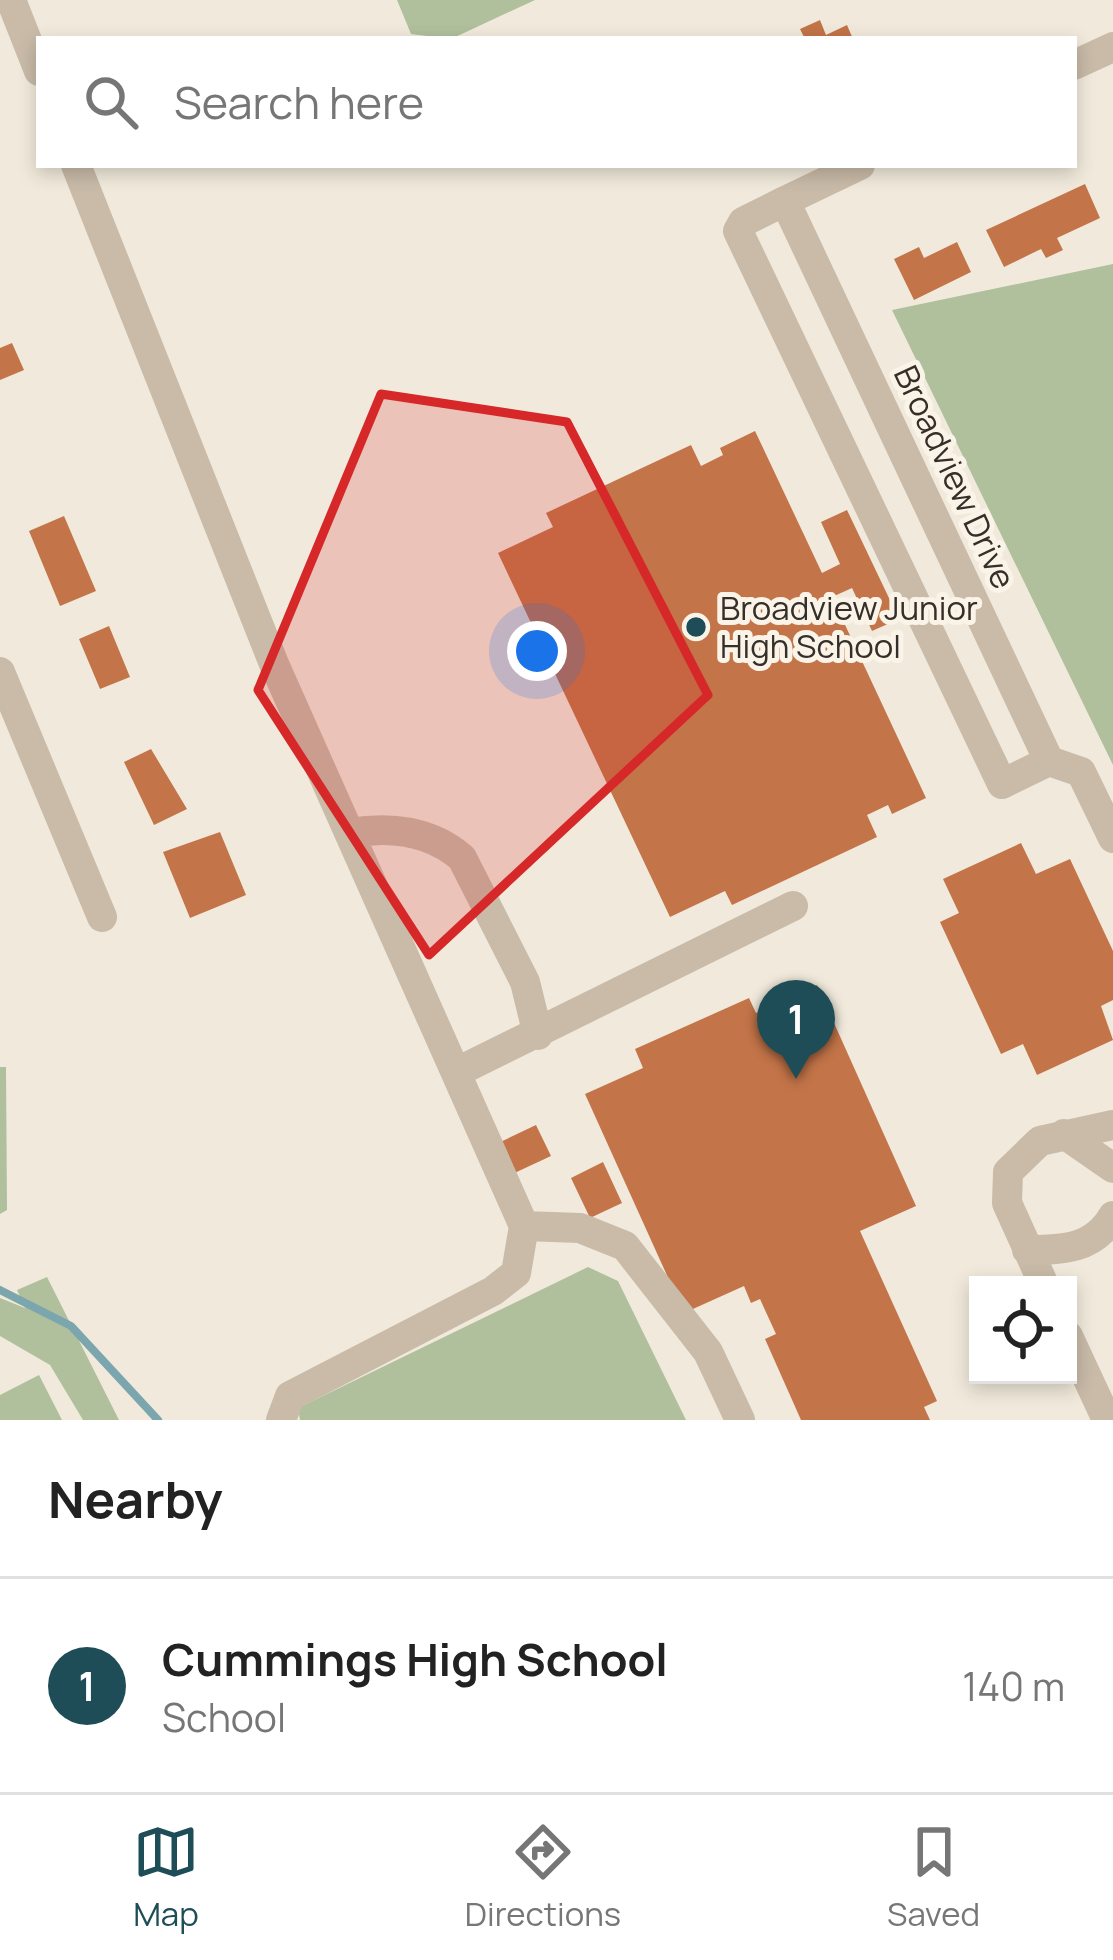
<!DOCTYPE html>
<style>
:root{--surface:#fff;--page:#f2f2f2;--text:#222;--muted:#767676;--line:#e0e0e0;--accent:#1f4d57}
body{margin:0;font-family:Manrope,sans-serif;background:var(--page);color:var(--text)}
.controls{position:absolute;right:36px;bottom:36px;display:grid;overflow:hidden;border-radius:0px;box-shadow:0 6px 18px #0003}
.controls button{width:108px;height:108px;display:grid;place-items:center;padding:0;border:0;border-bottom:3px solid var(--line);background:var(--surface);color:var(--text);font:60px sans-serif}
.you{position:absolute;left:537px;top:651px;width:42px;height:42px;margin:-30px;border:9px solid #fff;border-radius:50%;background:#1a73e8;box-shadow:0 0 0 18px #1a73e833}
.badge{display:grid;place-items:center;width:78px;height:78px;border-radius:50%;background:var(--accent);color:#fff;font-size:39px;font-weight:700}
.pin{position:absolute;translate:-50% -99px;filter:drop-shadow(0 3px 6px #0008)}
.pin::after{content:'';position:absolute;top:63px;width:42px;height:36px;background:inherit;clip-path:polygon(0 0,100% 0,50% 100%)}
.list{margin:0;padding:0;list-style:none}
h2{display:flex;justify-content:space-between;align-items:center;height:156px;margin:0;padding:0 48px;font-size:51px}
h2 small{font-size:39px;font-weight:400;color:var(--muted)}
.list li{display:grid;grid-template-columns:78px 1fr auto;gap:36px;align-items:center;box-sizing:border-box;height:216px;padding:0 48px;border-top:3px solid var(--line)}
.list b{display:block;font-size:45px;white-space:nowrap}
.list p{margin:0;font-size:39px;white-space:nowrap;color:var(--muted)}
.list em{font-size:39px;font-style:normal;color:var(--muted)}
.icon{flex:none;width:66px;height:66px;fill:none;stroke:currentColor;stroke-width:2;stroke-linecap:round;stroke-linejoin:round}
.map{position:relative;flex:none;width:1113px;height:1420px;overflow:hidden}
.search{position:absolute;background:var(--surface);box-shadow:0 6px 18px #0003;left:36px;right:36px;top:36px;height:132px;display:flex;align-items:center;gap:30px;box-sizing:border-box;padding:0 42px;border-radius:0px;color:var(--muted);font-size:45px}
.sheet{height:372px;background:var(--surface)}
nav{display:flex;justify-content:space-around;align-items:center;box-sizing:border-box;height:168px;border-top:3px solid var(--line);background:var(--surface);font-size:33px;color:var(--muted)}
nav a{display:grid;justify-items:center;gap:6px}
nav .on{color:var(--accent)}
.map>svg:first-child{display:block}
</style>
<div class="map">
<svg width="1113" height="1420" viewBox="0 0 1113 1420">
<rect width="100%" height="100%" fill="#f1eadc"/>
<path fill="#b0c09c" d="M397,0h138l-84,39 -40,-5z
M1113,264v501l-221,-455z
M0,1067h6l1,143 -7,4z
M588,1267l30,14 68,139h-386l-2,-12z
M47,1277l72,143h-36l-33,-55 -50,-29v-38l25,10 -8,-18z
M39,1375l23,45h-62v-25z"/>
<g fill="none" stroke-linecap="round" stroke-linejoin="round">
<path stroke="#7ca6ae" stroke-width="8" d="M0,1290l71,36 87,94"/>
</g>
<path fill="#c37448" d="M820,20l6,15 21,-10 6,14h-48l-5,-10z
M1085,184l15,34 -43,20 6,12 -17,8 -5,-9 -37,18 -18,-37z
M957,242l14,30 -57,28 -20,-41 25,-12 5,11z
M12,343l12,27 -24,10v-32z
M755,431l67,142 18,-9 -19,-42 26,-12 52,109 -27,12 -20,-43 -20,9 94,201 -34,16 -4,-9 -21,10 10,22 -145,68 -7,-14 -55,26 -172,-364 55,-26 -7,-14 145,-68 10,21 22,-11 -3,-7z
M64,516l32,75 -36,15 -31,-75z
M109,626l21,51 -30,12 -21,-50z
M151,749l36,60 -33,16 -30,-63z
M220,832l26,63 -56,23 -27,-66z
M1021,843l15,31 34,-15 43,92v49l-12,6 12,34 -76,35 -14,-31 -22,10 -61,-132 19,-9 -16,-34z
M817,985l99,221 -56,25 77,170 -13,6 6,13h-129l-36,-81 11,-5 -16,-35 -9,4 -7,-17 -60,27 -99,-219 58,-26 -8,-19 114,-51 7,15z
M536,1125l15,31 -43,20 -14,-31z
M603,1162l19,41 -32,15 -19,-40z"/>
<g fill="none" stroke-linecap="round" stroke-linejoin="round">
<path stroke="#c9bba8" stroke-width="30" d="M11,0l28,71
M1074,65l39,-18
M76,165l198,499 250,562 -8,47 -23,18 -203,105 -9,24
M860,165l-75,36 264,560 32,11 32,66
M785,201l-42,21 -5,9 264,553 47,-23
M0,672l102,245
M350,833c40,-7 81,-2 112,25l63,124 13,53
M459,1071l334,-165
M1064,1134l49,34
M524,1226l56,2 45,18 83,106 32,68
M1027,1250c36,0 67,-1 86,-34
M1044,1285l-37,-82 1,-31 32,-31 73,-16
M1068,1336l39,84"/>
</g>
<path fill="#d62828" fill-opacity="0.2" stroke="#d62828" stroke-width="9" stroke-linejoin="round" d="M381,394l186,28 141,273 -279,260 -171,-265z"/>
<circle fill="#1f4d57" stroke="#f9f3e8" stroke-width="4.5" cx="696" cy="627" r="12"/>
<g text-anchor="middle" stroke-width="10" stroke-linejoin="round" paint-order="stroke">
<g font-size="33" fill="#362e28" stroke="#f9f3e8">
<text transform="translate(955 477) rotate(65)" y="12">Broadview Drive</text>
</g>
<g font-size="33" fill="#362e28" stroke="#f9f3e8" text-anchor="start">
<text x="720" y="620">Broadview Junior<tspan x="720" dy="38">High School</tspan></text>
</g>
</g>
</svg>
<div class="controls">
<button><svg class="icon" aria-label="locate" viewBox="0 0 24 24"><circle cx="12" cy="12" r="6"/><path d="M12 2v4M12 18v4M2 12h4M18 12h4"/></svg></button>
</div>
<div class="you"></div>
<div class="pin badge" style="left:796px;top:1079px">1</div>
<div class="search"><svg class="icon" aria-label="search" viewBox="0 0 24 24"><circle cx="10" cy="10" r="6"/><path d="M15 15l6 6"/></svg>Search here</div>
</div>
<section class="sheet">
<h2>Nearby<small></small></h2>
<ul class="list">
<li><span class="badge">1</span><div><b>Cummings High School</b><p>School</p></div><em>140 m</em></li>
</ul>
</section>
<nav>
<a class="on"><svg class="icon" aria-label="map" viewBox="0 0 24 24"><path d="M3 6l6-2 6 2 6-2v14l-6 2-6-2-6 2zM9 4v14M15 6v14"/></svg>Map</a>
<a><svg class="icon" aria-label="directions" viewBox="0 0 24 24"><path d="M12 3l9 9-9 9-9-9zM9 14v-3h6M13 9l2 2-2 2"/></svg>Directions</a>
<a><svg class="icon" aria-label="saved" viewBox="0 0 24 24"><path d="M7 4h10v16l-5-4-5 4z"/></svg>Saved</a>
</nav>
